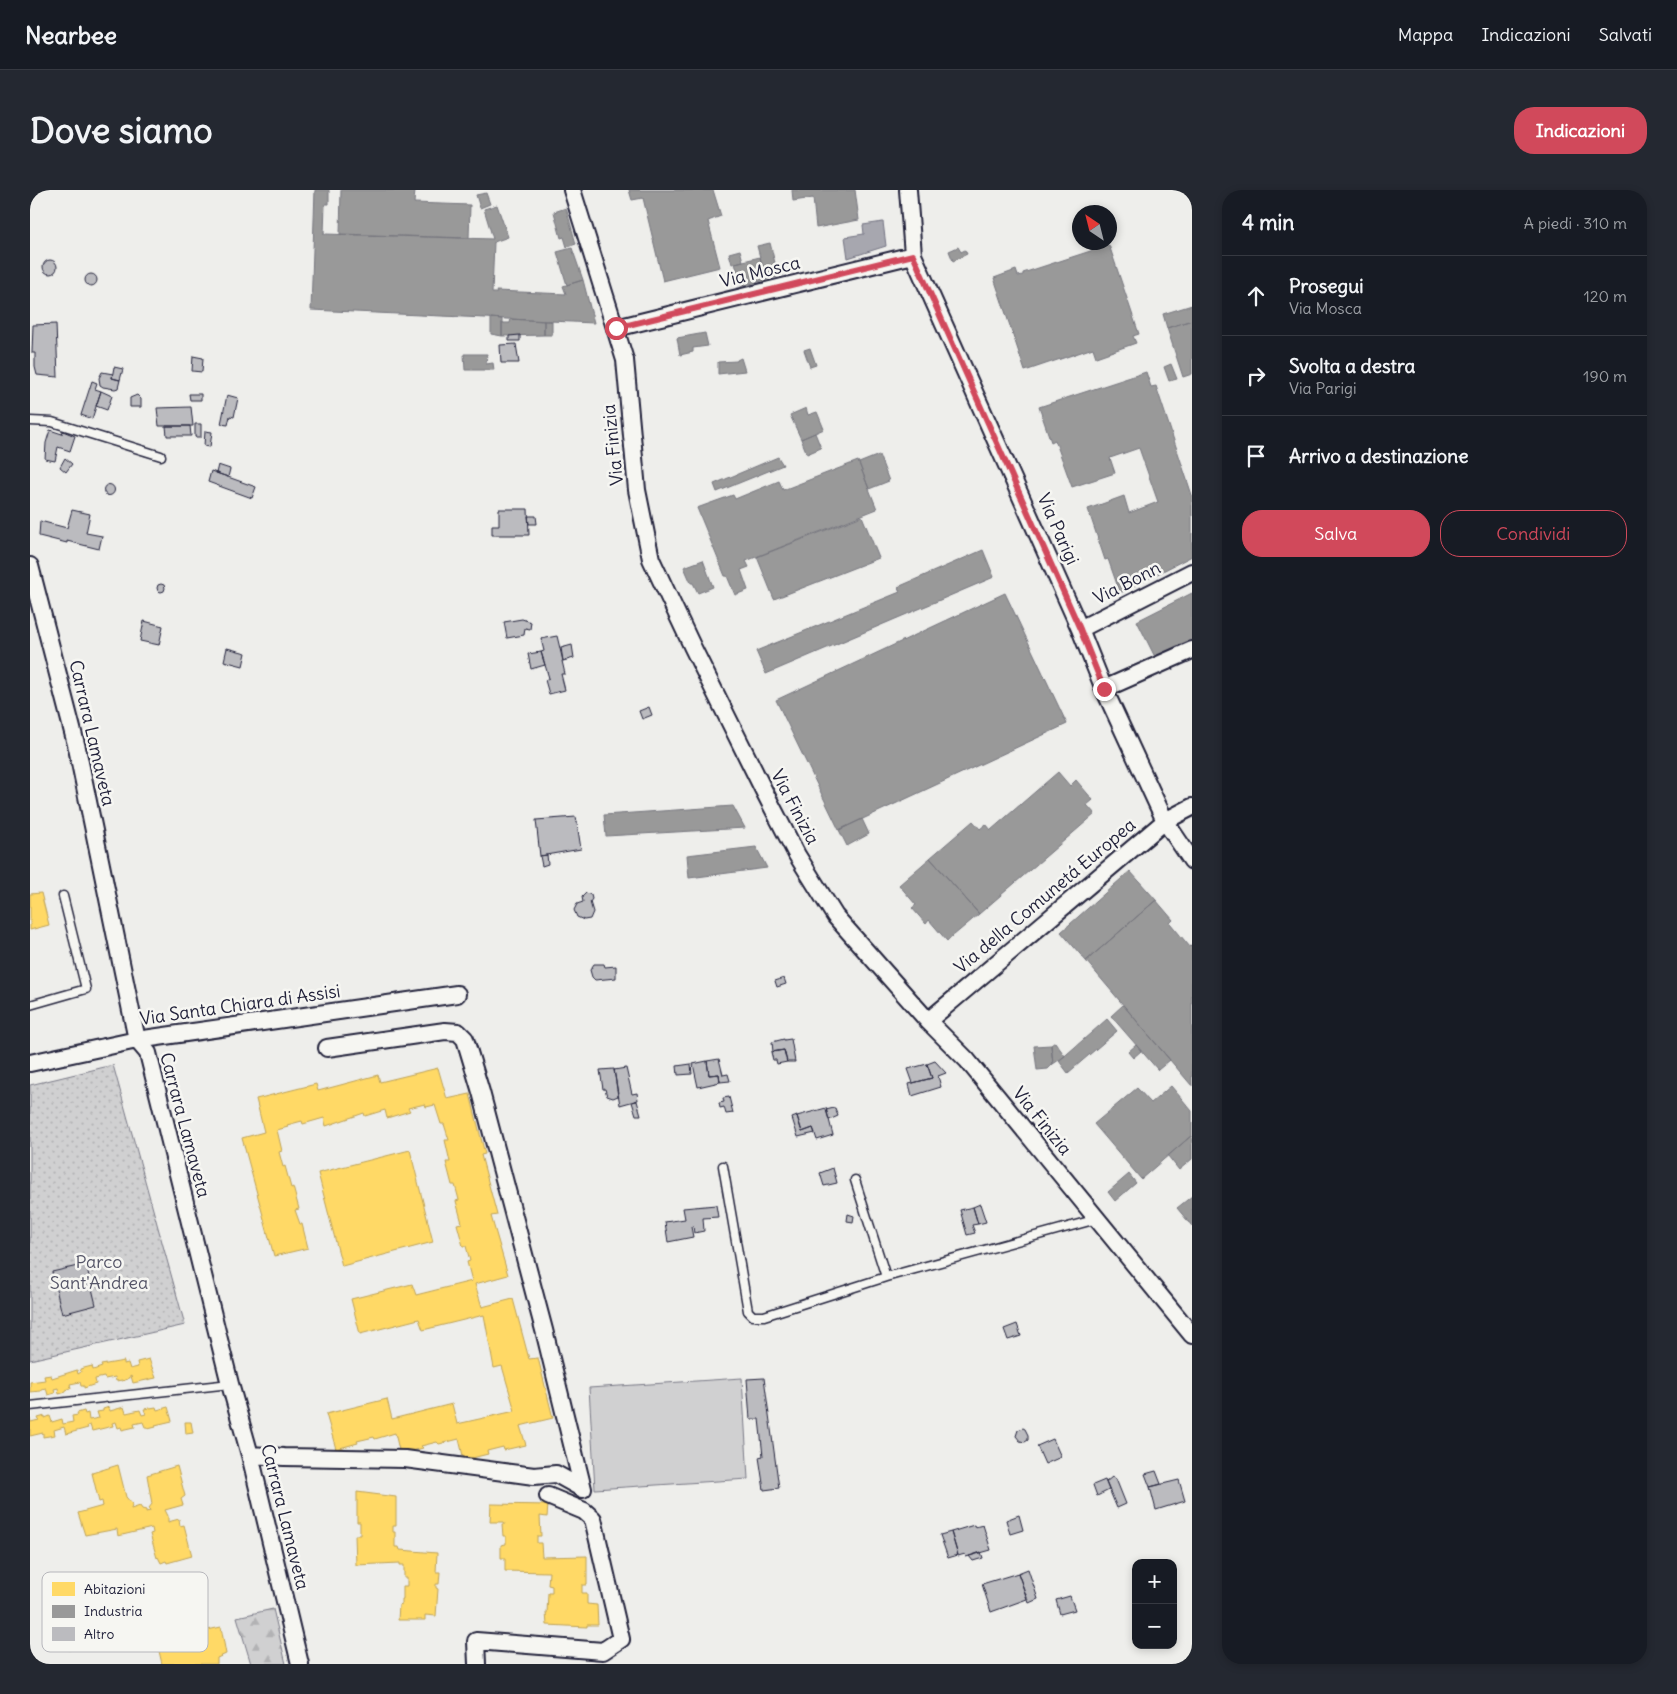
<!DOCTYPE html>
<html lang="it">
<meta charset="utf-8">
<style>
:root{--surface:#171b24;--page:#242831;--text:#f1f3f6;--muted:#9ea1a6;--line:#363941;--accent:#d1495b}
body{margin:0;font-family:Delius,sans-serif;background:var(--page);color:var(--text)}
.controls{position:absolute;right:15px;bottom:15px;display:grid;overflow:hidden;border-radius:10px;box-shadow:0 2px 8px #0003}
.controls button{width:45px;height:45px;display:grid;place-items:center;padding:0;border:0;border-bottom:1px solid var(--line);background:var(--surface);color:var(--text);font:25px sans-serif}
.compass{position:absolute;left:1042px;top:15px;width:45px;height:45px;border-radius:50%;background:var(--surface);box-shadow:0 2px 8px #0003;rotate:325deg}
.stop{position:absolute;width:15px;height:15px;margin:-11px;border:4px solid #d1495b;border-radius:50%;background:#fff}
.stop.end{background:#d1495b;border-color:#fff;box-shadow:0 1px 5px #0008}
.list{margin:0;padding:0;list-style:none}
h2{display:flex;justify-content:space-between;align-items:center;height:65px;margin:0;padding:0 20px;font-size:21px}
h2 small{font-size:16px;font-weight:400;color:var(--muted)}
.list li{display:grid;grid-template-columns:32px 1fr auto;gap:15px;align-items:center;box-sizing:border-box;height:80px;padding:0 20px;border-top:1px solid var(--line)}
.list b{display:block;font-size:19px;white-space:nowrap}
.list p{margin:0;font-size:16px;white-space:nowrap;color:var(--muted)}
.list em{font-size:16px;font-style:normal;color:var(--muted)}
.actions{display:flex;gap:10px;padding:15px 20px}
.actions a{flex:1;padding:11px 0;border:1px solid var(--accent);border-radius:20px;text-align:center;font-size:18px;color:var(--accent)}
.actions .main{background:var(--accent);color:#fff}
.icon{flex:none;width:28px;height:28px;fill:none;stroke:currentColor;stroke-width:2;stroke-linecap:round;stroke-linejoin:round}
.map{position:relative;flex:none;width:1162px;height:1474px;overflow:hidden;border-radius:20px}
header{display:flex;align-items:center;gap:30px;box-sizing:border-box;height:70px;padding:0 25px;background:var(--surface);border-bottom:1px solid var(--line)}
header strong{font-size:24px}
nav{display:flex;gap:28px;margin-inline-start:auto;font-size:18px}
.intro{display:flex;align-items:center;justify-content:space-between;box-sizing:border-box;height:120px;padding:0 30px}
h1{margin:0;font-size:35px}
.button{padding:12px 22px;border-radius:20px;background:var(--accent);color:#fff;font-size:18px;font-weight:700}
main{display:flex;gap:30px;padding:0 30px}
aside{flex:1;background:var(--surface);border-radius:20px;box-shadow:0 2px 8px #0003}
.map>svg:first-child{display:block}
</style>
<header>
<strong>Nearbee</strong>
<nav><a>Mappa</a><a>Indicazioni</a><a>Salvati</a></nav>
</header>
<div class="intro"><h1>Dove siamo</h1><a class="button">Indicazioni</a></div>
<main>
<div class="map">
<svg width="1162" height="1474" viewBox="0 0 1162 1474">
<defs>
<pattern id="forest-firs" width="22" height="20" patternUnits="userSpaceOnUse" patternTransform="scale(1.25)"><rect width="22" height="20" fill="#d0d0d1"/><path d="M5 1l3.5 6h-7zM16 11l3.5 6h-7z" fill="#b2b2b4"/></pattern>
<pattern id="park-dots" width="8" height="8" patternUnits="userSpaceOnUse" patternTransform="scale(1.25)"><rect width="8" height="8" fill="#d0d0d1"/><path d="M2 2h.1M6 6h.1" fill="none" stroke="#b2b2b4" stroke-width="1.8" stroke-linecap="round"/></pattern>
</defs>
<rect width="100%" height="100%" fill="#eeeeeb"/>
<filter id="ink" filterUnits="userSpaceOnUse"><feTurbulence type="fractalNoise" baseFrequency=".02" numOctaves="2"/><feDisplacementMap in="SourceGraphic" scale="10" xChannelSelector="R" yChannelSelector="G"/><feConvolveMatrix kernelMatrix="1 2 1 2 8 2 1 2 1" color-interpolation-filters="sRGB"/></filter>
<g filter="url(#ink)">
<path fill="url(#forest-firs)" stroke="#797986" d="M243,1419l13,55h-35l-14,-47z"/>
<path fill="url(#park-dots)" stroke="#797986" d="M83,875l72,260 -155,35v-275z"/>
<path fill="#d0d0d1" stroke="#797986" d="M712,1188l6,101 -153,10 -6,-101z"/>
<path fill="#a7a7af" stroke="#727281" d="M853,32l3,24 -38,12 -3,-21 19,-3 -1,-9z"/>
<path fill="#ffd966" stroke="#bda259" d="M11,703l8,32 -19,5v-36z
M408,878l9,31 23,-5 15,60 -4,1 16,60 -6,1 17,59 -33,9 7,23 31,-8 16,60 9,-1 15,60 -33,8 6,19 -22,5 -1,-3 -16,4 1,3 -24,6 -5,-21 -20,5 -2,-2 -16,4 2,2 -23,6 -5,-21 -20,6 -1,-2 -17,4 1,2 -22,6 -10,-35 61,-15 5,20 60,-15 5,20 58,-13 -13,-45 -8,2 -10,-53 -61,15 -4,-11 -59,15 -9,-35 61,-15 4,11 56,-14 -5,-19 3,-1 -4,-15h-3l-6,-22 5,-1 -6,-22 3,-1 -4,-15h-3l-6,-23h4l-5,-22h4l-5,-16h-3l-6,-19 -9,2 -1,-3 -17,4 2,3 -23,7 -2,-8 -20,6 -1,-3 -38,13 -2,-8 -21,6 -1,-3 -15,4 1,2 -11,3 5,21 -3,1 4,15 2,-1 6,22 2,-1 6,22 -4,1 5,14h2l6,24 -34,8 -32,-118 22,-6 -8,-33 60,-15 2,7 60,-16 2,7z
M380,960l23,92 -91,24 -24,-93z
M119,1169l7,19 -23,5 -2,-7 -3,2v1l-6,2v-1l-6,1 -1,-4 -10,2 -1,-2 -9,2 1,5 -12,4v-2h-3l-1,-4 -10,2 1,4 -5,2v2l-7,2 -1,-6 -4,1 1,4 -7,2 -2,-7 -5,1v2l-11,1v-10l15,-2 -1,-4 7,-1 1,3 25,-8 1,4 3,-2 -1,-3 12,-3 1,4 9,-3 -1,-2 23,-4v3l4,-1 2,6 8,-2 -1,-5z
M79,1217l1,4 14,-4 2,6 14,-3 2,5 4,-1 -2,-5 12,-2 1,3 11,-3 4,14 -17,4 1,2 -8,2 -1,-2h-2l-2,-5 -9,2 1,3 -13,3 -1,-3 -3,1 -2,-6 -4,1 1,3 -21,5 -2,-6 -3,1 1,2 -22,6 -2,-7 -10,3 1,5 -12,2v-4l-13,3v-18l1,4 8,-2 -1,-2 7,-2v2l5,-2 2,6 10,-3 1,5 10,-2 -1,-6 6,-1 -1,-2 7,-2 1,3 3,-1 1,7 10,-2 -2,-6 6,-1v-2z
M155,1232h6l2,11 -7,1z
M88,1275l8,32 6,7 -1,5 9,-3 2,3 4,1v2l4,-1 -1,-3 3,-4 -5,-29 30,-9 8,30 -4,3 2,6 -18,5 3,6v6l11,-3 1,7 4,-1 8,31 -25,7 -1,-2 -5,2 -3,-6 -1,1 -7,-24 3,-1 -1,-5 -34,8 -1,-7 -32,6 -7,-22 25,-7 -1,-5 -3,1 -7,-29z
M327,1302l39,5v29h-3v6h2v15h4l1,3 37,3 -1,19h4l-1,12h-3v4l2,1 -2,27 -11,-1v5h-27l1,-15 3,-1v-5h1v-13h4v-8h-3v-13h-4v-2l-44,2 -1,-30h5v-13h-3z
M461,1314l57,1 -1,12 -7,-1 1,20h-4v7h4l1,14 45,-1v29h-5v8h5v11l10,1 1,20h-11v2l-40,-2 -1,-12h1l1,-20h4v-7l-4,-1 1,-13 -44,-1v-13h-4v-13l5,-1v-8h-3l-1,-12h3l-1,-2h-14z
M89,1381l5,27 -10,3v5l1,5 12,-3 6,27 -27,5 -4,-9 -4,-1 -5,1 3,12 -27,7 -5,-23 2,-1 -1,-4 5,-2 -3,-12 -6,1 -8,-26 28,-5 4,10 2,-1 4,2h3l-3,-11z
M191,1437l5,27 -9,4v6h-55l-6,-26 28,-4 3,9h3l3,3 4,-1 -3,-12z"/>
<path fill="#999" stroke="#75757d" d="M285,0h14v14h-4l-1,30 169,5 -9,-30 13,-4 11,32 -14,5 -2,51h5l-1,-2 70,3 -3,-8 20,-6 11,43 -283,-13z
M311,0h74l-1,13 56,2 -1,33 -129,-4z
M599,0h84l8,26 -13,5 12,46 -57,14 -20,-83 -11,2z
M762,0h63l4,30 -43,8 -3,-30 -20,3z
M456,3l4,11 -10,4 -4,-13z
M536,18l10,36 -9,3 -3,-10 -3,1 -7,-26z
M740,53l6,24h4l3,8 -17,5 -9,-34z
M1079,55l30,89 -6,2 3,7 -40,14 -3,-9 -68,23 -31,-93 22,-8 2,6 5,-1v-2z
M928,57l3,5 4,-2 2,4 -14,7 -4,-10z
M542,58l11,32 -16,5 -10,-33z
M710,60l3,11 -11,3 -3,-11z
M730,67l6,23 -25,6 -6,-23z
M1162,115v15l-25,8 -4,-14z
M461,128l11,1v17l-11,-2z
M481,129l33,2v14l-42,1v-13h8z
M1162,130v54l-9,3 -16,-49z
M514,131h8v14h-8z
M675,143l3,13 -15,2v4l-13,3 -3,-17z
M780,158l6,17 -6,2 -6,-17z
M434,164h23l-1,10 7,-1 1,7h-29z
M711,168l4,13 -27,3v-12l19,-1v-1z
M1141,174l6,15 -8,2 -5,-14z
M1116,182l5,15 5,-1 36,109v61l-72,37 -12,-34 -3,1 -17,-51 36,-13 5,17 29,-11 -19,-54 -29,10 5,15 -43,14 -17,-47 -4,2 -12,-35z
M776,218l2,7 9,-3 7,17 -23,10 -11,-24z
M785,243l6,15 -14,6 -6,-15z
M849,265l10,26 -20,8 -10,-26z
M748,267l5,8 -66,27 -3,-8z
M828,271l19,48 -131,52 3,6 -8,3 7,20 -13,5 -8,-19h-2l-28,-68 36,-13 2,4 44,-18 4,9z
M832,326l17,42 -105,41 -17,-42z
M953,360l11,27 -228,97 -10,-23 144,-59 -2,-5z
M673,370l10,27 -15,6 -5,-10h-2l-7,-16z
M975,403l62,131 -228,106 -63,-130z
M1162,403v47l-36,19 -19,-38z
M1028,582l12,14 6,-6 17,20 -6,5 8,9 -116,100 -49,-56 43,-37 7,8 6,-5 5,6z
M703,616l12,22 -139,8 -2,-21z
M832,629l7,15 -22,12 -8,-16z
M726,657l11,21 -78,10 -2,-23z
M900,668l49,56 -32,27 -18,-21 -3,4 -14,-16 4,-3 -17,-20z
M1100,681l26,29 -70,61 -25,-29z
M1126,710l17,20 -3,3 20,24 2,-2v141l-106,-125z
M1093,815l47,55 -12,10 -47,-54z
M1077,829l10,12 -49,42 -9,-12z
M1025,852l10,14 -12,8 -2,-19z
M1021,855l2,19 -5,5 -11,1 -3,-24z
M1106,855l5,6 -8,7 -5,-6z
M1141,896l21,25v24l-51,44 -47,-55 43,-36 14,15z
M1162,945v24l-13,11 -11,-14z
M1099,984l7,9 -21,18 -7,-9z
M1162,1006v30l-15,-18z"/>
<path fill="#bbbbbf" stroke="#22223b" d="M13 77a7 7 0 1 1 14 0a7 7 0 1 1-14 0Z
M55 90a6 6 0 1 1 12 0a6 6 0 1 1-12 0Z
M26,134l2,53 -21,-2 -2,-8v-14h-3l1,-28z
M490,145v6h-11v-5z
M486,154l3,19h-18l-1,-18z
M163,166l10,2 -1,14 -10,-1z
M84,177l9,2 -3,11 -8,-2z
M72,182l11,2 -1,4 8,2 -2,8 -3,1 -12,-2 -3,-2 -1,-7z
M62,191l5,2 -2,6 6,2 -9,28 -11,-4z
M71,201l11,5 -5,14 -11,-4z
M159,204h12v6h-11z
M107,205l4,4v8h-11v-9z
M197,205l11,3 -4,19 -4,-1 -2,9 -7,-1z
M161,217l2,19h-34l-2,-18z
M165,234h6v13h-6z
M136,236h24l1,10h-24z
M20,240l12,4 1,-3 12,5 -5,15 -12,-4 -3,14 -10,-2 1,-16z
M175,241l7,1 -2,15 -6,-1z
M35,268l7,6 -6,8 -6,-5z
M188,275l12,4 -2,8 -12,-4z
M181,281l45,16 -4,11 -44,-16z
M73.5 300a5.5 5.5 0 1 1 11 0a5.5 5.5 0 1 1-11 0Z
M469,319h29l1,26h-37v-10h7z
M42,320l18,4 -4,19 16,3 -3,13 -32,-8v2l-28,-7 1,-15 27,7z
M498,326h8l1,8h-8z
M127 398a4 4 0 1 1 8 0a4 4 0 1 1-8 0Z
M492,429l9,3 -1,7 -5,-1 -1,7 -17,3 -3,-16z
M114,431l19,5 -4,19 -19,-4z
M527,446l6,25h-1l3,13h-4l4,16 -16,4 -4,-14 4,-2 -8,-26 3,-1 -3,-12z
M542,455l2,13 -11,3 -2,-13z
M197,458l19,5 -3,13 -19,-5z
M511,462l4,13 -14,4 -3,-15z
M619,517l3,8 -10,4 -3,-8z
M546,627l5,32 -41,7 -4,-36z
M517,665l1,9 -6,2 -2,-10z
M556,703l5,2 1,4 -2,3 3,10 -3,7 -6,1 -7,-3 -3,-7 3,-6 6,-2 -1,-5z
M564,774h10l1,3 11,-1v12l-21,2 -3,-3 -2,-7z
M754,788l2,6 -9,3 -2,-6z
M754,849v1l7,-1 4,23h-8l-3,-12 -11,2 -1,-10z
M754,860l3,12 -10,2 -1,-4h-3l-2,-8z
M689,869l4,16 5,-1 2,7 -10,1 -1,-8 -10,1 -2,-14z
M677,871l2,14 10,-1 1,8 -22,5 -5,-23z
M905,871l11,12 -8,3 3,11 -29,9 -3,-12 23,-6 -5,-14z
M661,874l1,10 -14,1 -1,-9z
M897,874l5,14 -19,5 -5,-14z
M596,878l6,26 5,-1 1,7 -18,5 -6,-35z
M584,879l4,27 -5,2 -6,-2 -2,-7h-2l-3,-19z
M699,907l4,16 -7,1 -2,-7 -4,1 -1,-5 5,-1 -1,-4z
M607,911l4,14h-5l-4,-13z
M796,918l7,27 -16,5 -4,-12 -11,4 -5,-16z
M804,918h1l3,8 -9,4 -3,-10z
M767,926l5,16 11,-4 2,5 -17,4 -6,-19z
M803,978l4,15 -13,3 -4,-13z
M950,1014l6,18 -8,2 -5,-17z
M686,1015l2,12 -15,1 1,13 -10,2 -1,-7 -2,1 2,10 -25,5 -3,-20 20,-3 -2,-11z
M943,1017l5,17 -6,1 3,8 -8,2 -7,-25z
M818,1024l6,2 -1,6 -6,-1z
M56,1074l10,41 -34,9 -10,-42z
M987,1134l4,12 -13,4 -4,-11z
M734,1188l15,110 -15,2 -5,-33 4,-1 -4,-37h-9l-3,-40z
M993,1238l2,1 3,6v5l-3,2 -5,-1 -4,-5 2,-6z
M1023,1249l8,18 -16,7 -8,-18z
M1126,1281l5,13 -11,3 -5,-13z
M1082,1287l4,2 10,25 -9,4 -11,-26z
M1075,1290l4,10 -12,6 -4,-11z
M1149,1290l6,21 -29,9 -6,-23z
M989,1325l4,15 -13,4 -4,-14z
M944,1335l1,2 8,-2 8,25 -25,7 -1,-3 -7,2 -7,-24z
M921,1342l7,23 -10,3 -8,-23z
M951,1362l2,6 -10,3 -4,-5z
M998,1379l10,30 -9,4 -11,-30z
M988,1383l9,26 -36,13 -9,-28z
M1040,1406l5,14 -15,4 -4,-14z"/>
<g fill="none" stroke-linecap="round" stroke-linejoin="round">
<defs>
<path id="service" d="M0,231l22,1 109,34
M0,815l56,-16 -23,-93
M693,976l25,145 5,5h11l122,-39 211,-58
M825,990l31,97
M0,1216l200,-22"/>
<path id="minor" d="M542,0l53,170 12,130 14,69 42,89 72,145 32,62 38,61 93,105 39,39 225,275
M878,0l5,65 167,374 24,60 61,132 27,40
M586,138l297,-73
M0,376l47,182 60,292 11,13 82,331 20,71 50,209
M1050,439l112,-57
M1074,499l88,-39
M898,831l237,-200 27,-14
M0,873l107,-23 320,-46
M220,1265l34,2 121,2 129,17 22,-2 27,15 -39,-159 -63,-238 -16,-53 -7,-7 -13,-1 -118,17
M447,1474l-1,-23 127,10 18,-12 -28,-120 -9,-8 -36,-15"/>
</defs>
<use href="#service" stroke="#22223b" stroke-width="11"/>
<use href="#minor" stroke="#22223b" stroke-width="20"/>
<use href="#service" stroke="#f6f6f2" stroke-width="8"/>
<use href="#minor" stroke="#f6f6f2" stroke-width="16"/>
</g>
</g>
<g fill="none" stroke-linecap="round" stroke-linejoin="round" filter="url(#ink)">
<path stroke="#d1495b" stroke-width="6" d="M586,138l297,-73 167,374 24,60"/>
</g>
<g text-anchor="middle" stroke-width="5" stroke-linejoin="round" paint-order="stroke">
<g font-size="18" fill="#22223b" stroke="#f6f6f2">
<text transform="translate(730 82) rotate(-14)" y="6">Via Mosca</text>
<text transform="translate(583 255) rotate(-96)" y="6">Via Finizia</text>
<text transform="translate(1028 339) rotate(66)" y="6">Via Parigi</text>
<text transform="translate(1097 393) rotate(-27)" y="6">Via Bonn</text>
<text transform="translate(62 543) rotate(77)" y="6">Carrara Lamaveta</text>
<text transform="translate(765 617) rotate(62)" y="6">Via Finizia</text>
<text transform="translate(1015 706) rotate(-40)" y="6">Via della Comunetá Europea</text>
<text transform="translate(210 815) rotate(-8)" y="6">Via Santa Chiara di Assisi</text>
<text transform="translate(1012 931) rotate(51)" y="6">Via Finizia</text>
<text transform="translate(155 935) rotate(75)" y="6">Carrara Lamaveta</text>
<text transform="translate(255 1327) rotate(76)" y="6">Carrara Lamaveta</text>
</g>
<g font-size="18" fill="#565668" stroke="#f6f6f2">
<text x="69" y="1078">Parco<tspan x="69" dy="21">Sant'Andrea</tspan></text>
</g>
</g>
<rect x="12" y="1382" width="166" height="80" rx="8" fill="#f6f6f2" stroke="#b6b6bb" stroke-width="1"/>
<rect x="22" y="1392" width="23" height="14" fill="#ffd966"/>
<rect x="22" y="1415" width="23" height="13" fill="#999"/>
<rect x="22" y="1437" width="23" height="14" fill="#bbbbbf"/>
<g font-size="14" fill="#22223b">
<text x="54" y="1404">Abitazioni</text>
<text x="54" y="1426">Industria</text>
<text x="54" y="1449">Altro</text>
</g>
</svg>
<div class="controls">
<button>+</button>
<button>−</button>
</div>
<svg class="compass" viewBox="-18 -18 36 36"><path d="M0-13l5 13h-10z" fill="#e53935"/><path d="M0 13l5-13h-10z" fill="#9ea1a6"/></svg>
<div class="stop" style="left:586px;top:138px"></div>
<div class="stop end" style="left:1074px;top:499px"></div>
</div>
<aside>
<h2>4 min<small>A piedi · 310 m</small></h2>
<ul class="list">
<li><svg class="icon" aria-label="ahead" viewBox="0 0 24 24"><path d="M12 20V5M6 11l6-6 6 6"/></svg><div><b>Prosegui</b><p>Via Mosca</p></div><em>120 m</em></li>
<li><svg class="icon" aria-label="right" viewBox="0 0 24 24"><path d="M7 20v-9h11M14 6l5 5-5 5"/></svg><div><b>Svolta a destra</b><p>Via Parigi</p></div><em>190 m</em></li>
<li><svg class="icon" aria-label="arrive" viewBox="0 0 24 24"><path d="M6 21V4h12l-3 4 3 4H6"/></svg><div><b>Arrivo a destinazione</b></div></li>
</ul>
<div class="actions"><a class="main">Salva</a><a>Condividi</a></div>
</aside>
</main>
